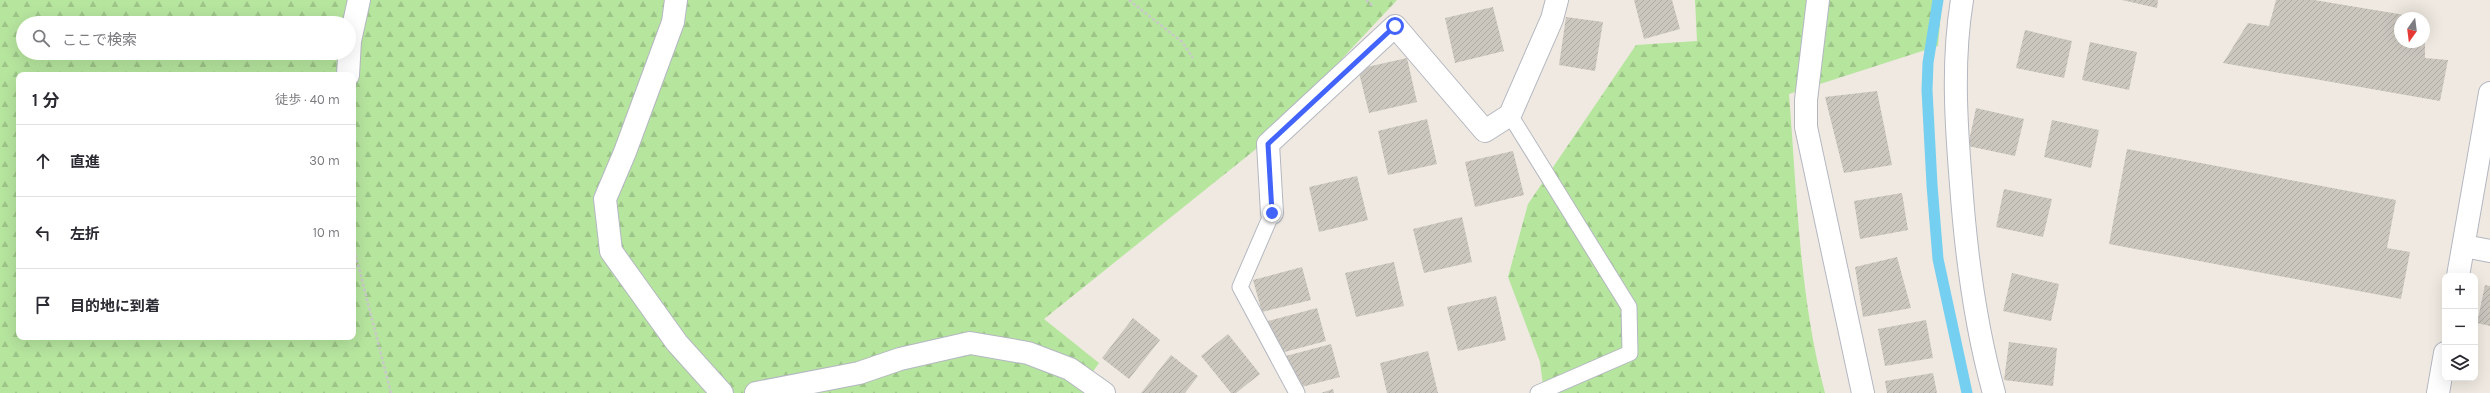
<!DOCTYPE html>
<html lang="ja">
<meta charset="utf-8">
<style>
:root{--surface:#fff;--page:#f2f2f3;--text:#2b2b33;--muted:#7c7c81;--line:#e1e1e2}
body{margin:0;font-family:Karla,"Noto Sans JP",sans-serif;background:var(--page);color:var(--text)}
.controls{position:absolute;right:12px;bottom:12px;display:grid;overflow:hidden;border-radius:8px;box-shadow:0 4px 16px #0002}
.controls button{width:36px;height:36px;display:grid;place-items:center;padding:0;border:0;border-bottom:1px solid var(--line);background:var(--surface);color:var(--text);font:20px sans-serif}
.compass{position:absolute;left:2394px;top:12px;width:36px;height:36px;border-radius:50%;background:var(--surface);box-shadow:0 4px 16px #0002;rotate:194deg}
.stop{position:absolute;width:12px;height:12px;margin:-9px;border:3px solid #4264fb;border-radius:50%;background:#fff}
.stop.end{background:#4264fb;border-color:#fff;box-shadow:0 1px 4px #0008}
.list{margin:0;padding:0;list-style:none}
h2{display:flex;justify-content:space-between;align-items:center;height:52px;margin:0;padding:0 16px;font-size:17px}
h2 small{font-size:13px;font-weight:400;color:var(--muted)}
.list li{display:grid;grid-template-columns:26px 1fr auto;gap:12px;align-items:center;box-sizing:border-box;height:72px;padding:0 16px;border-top:1px solid var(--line)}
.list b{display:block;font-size:15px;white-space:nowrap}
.list em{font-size:13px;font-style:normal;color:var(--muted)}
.icon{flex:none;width:22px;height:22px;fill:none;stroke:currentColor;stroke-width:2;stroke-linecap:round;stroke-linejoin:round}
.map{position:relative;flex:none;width:2490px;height:393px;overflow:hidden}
.search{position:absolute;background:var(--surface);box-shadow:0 4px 16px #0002;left:16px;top:16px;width:340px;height:44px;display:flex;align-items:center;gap:10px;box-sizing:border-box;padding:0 14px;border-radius:22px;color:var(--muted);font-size:15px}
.panel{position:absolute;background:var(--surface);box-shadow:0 4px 16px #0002;left:16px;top:72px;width:340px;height:268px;border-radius:8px}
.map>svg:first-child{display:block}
</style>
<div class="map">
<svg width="2490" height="393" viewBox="0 0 2490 393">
<defs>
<pattern id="forest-firs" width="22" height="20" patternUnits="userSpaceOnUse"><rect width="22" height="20" fill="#b6e59e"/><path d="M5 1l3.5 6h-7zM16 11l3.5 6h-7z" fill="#9dc588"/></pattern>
<pattern id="building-hatch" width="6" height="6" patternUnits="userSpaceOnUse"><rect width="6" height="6" fill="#cbc7bf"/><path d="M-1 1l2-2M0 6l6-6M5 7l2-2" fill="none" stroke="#afaba4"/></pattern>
</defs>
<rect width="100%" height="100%" fill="#efe9e1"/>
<path fill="url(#forest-firs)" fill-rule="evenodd" d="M0,0h1397l-136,145 -217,174 55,44 -12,17 5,13h-1092zM23,23h326v30h-326zM19,75h334v262h-334z
M1695,0h247l-4,46 -149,48c8,99 10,202 36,299h-281l-4,-31 -32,-85 20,-73 108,-159 61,-4z"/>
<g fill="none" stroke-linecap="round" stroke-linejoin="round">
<path stroke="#75cff0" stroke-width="11" d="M1938,0l-10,63 -1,27 5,95 6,74 29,134"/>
</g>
<path fill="url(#building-hatch)" d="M1634,0h38l8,29 -36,10z
M2122,0h36l-1,8z
M2276,0h38l103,17 -17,1v24h25v16l23,2 -8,41 -217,-38 25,-40 21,3z
M1493,7l11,44 -49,12 -10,-45z
M1566,17l37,5 -8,49 -36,-6z
M2025,30l47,11 -8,37 -48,-10z
M2090,42l47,10 -8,38 -47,-10z
M1407,58l10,44 -48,11 -11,-44z
M1877,91l15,74 -48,8 -19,-76z
M1976,108l48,11 -9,37 -47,-10z
M1427,119l10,45 -49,11 -10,-44z
M2052,120l47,10 -8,38 -47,-11z
M2127,149l269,51 -9,48 23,4 -9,47 -292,-55z
M1513,151l11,44 -49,12 -10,-45z
M1357,176l11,44 -49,12 -10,-45z
M2004,189l48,10 -9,38 -47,-10z
M1902,193l6,37 -48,9 -6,-38z
M1462,217l10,45 -48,11 -11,-44z
M1897,257l14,51 -48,9 -8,-50z
M1394,262l10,44 -48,11 -11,-44z
M1302,267l9,33 -49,12 -9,-32z
M2012,273l47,11 -8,37 -48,-10z
M2485,285l5,1v40l-13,-3z
M1496,296l10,44 -48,11 -11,-44z
M1317,308l9,33 -49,13 -9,-33z
M1133,318l27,22 -31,39 -27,-21z
M1926,320l7,38 -48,8 -7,-37z
M1228,334l32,40 -24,19h-5l-30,-37z
M2009,342l48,6 -4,38 -49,-6z
M1331,344l9,33 -50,13 -8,-33z
M1428,351l10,42h-51l-7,-30z
M1171,355l27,21 -13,17h-44z
M1933,373l4,20h-50l-2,-12z
M1333,389l1,4h-13z"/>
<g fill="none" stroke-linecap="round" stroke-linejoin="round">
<defs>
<path id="service" d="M1510,115l119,192 1,46 -92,40
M1272,213l-32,74 57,106"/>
<path id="minor" d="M676,0l-3,22 -48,130 -20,47 6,52 66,92 45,50
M1818,0l-12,100v27l57,266
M1962,0c-10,61 -6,123 -1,184 5,70 14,141 33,209
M348,75l2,-34 9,-41
M1272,213l-4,-69 127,-118 90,105 25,-16 42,-96 5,-19
M2464,246l26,5
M2458,276l32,-183
M756,393l103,-20 41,-14 70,-16 58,10 42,16 34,24
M2438,393l7,-40"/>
</defs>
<use href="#service" stroke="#b4b7c1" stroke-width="17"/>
<use href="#minor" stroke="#b4b7c1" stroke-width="24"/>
<path stroke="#c9c9c9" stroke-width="2.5" stroke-dasharray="3 2" stroke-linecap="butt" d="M1129,0l53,42 11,16
M1366,0l7,6
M353,245l38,148"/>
<use href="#service" stroke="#fff" stroke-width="15"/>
<use href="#minor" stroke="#fff" stroke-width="22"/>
</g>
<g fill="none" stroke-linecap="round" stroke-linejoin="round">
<path stroke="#4264fb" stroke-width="5" d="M1272,213l-4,-69 127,-118"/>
</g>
</svg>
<div class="controls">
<button>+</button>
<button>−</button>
<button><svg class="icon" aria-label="layers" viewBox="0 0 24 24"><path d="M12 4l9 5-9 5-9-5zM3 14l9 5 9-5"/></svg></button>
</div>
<svg class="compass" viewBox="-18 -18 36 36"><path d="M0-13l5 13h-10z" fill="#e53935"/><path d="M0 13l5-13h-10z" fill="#7c7c81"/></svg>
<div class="stop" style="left:1395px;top:26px"></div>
<div class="stop end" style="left:1272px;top:213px"></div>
<div class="search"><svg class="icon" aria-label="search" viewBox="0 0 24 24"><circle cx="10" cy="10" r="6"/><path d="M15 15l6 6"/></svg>ここで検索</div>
<section class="panel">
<h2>1 分<small>徒歩 · 40 m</small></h2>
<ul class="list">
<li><svg class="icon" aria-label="ahead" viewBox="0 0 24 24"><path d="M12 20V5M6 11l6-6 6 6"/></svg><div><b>直進</b></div><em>30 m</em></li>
<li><svg class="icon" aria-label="left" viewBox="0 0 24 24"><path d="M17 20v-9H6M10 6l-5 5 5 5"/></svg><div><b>左折</b></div><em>10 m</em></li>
<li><svg class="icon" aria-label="arrive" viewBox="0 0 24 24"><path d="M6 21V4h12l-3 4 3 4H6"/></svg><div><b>目的地に到着</b></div></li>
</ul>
</section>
</div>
